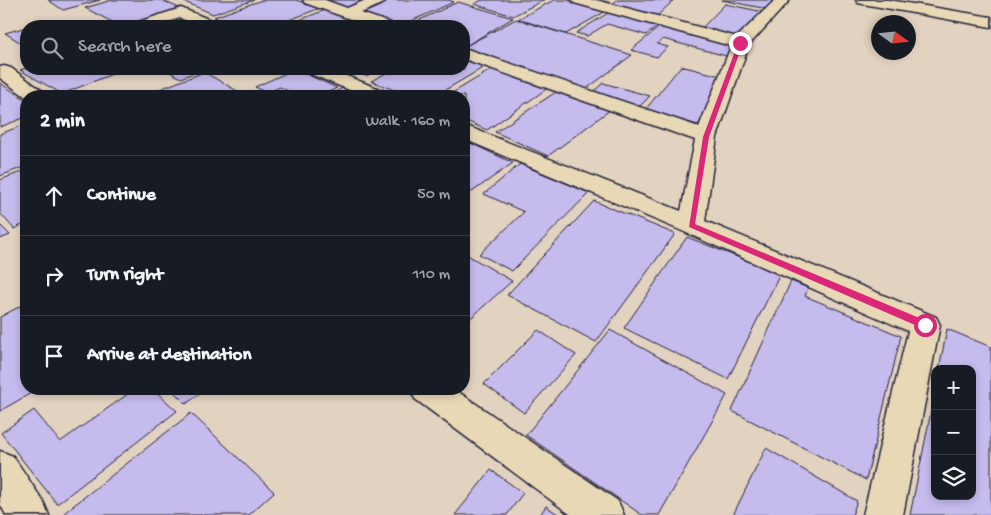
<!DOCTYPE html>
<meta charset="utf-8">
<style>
:root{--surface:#171b24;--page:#242831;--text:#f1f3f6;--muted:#9ea1a6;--line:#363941}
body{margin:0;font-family:"Gochi Hand",sans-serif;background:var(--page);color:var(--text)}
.controls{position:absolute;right:15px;bottom:15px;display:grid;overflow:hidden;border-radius:10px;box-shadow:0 2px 8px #0003}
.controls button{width:45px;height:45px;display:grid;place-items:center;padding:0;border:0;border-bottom:1px solid var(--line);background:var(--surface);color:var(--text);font:25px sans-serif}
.compass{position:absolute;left:871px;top:15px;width:45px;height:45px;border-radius:50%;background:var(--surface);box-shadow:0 2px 8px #0003;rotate:105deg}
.stop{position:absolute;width:15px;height:15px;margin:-11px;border:4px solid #db2777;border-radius:50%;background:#fff}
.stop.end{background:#db2777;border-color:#fff;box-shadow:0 1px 5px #0008}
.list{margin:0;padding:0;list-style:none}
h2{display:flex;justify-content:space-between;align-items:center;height:65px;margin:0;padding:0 20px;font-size:21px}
h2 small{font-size:16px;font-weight:400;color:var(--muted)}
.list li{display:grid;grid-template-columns:32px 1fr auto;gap:15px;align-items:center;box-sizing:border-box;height:80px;padding:0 20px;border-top:1px solid var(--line)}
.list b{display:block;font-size:19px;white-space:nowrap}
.list em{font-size:16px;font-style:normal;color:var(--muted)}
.icon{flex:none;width:28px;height:28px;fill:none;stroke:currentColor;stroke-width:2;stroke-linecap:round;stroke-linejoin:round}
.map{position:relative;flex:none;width:991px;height:515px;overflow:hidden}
.search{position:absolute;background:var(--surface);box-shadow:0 2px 8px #0003;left:20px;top:20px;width:450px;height:55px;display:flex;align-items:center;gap:12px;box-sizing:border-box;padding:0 18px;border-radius:20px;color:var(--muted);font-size:19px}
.panel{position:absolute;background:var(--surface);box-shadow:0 2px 8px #0003;left:20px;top:90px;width:450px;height:305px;border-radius:20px}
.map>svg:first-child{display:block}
</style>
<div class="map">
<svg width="991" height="515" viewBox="0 0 991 515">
<rect width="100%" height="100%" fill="#e2d2c0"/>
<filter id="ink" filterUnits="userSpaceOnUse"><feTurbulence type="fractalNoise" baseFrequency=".02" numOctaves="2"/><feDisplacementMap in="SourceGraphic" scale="10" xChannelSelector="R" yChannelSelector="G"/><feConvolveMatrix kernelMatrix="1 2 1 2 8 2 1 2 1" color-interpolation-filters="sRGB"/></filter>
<g filter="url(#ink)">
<path fill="#c5bbed" stroke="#22223b" d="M48,0h52l-37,10z
M112,0h49l18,8 -55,18h-4l-35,-18z
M180,0h74l-41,14z
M262,0h34l24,8 -46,18h-38l-22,-9z
M322,0h44l-20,8z
M388,0h60l6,2 -54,24 -41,-14z
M482,0h62l-31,16 -39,-12z
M554,0h13l39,11 -40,23 -48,-15z
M617,0h57l-17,16 -47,-10z
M722,0h52l-7,9z
M458,2l55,16 -49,29v-21h-57z
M725,4l39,8 -21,27 -42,-10z
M325,10l46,15 -87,1z
M608,13l52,12 -14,10 -39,-11 -20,12 -11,-3z
M175,18l18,8h-41z
M516,19l116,36 -47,35 -121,-43z
M662,25l75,19 -11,12 -63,-17 -6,5 11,3 -11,10 -26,-7z
M23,28l3,2v16l-21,-13z
M464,58l22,8 -51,30h-26l-38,-15 23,-12h70z
M681,66l47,12 -30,47 -53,-15z
M26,68v1h99l-63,25 -42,-24z
M494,68l54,20 -61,42 -23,-10v-24h-17z
M164,69h39l-22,9z
M295,69l42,19 -17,8h-22l-18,-9 -13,6 -12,-6z
M348,69h33l-15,7z
M204,72l35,20 -11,4h-86z
M0,83l26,17v17l-26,10z
M603,83l47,13 -11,11 -47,-14z
M343,88l18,8h-34z
M559,90l51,20 -62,46 -53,-24z
M26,124v42l-26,10v-42z
M464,140l49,23 -41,29 -8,-5z
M520,164l69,29 -77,78 -33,-17 45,-42 -40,-18z
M26,170v53l-12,6 -14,-16v-33z
M594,201l81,33 -79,108 -89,-47z
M0,225l10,10 -10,4z
M687,237l93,37 -52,105 -104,-51z
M464,253l48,28 -48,43z
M791,281l17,7 -3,8 96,40 -35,144 -134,-69z
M26,303v86h12l-38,22v-94z
M947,329l44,18v168h-81l25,-123v104h37v-127h-33z
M538,330l38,25 -52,58 -40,-29z
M610,330l117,65 -68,120h-17l-116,-80z
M135,389h18l24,22 -120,93 -56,-71 33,-23 26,32z
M171,389h35l-20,15z
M191,413l83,79 -25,23h-183l-2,-2z
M766,448l91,53 -5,14h-119z
M491,470l32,23 -16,22h-52z
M546,506l13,9h-19z"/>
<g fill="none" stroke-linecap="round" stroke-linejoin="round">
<defs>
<path id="minor" d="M303,0h22l22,8 19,-8h20l-2,3 -23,10 30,10 2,3h-23l-65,-23z
M572,0h24l141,37 38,-37h15l-41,45 -32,92 -12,84 231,96 4,8 -37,190h-40l45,-184 -226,-100 -218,-92v-14l217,86 14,-71 -231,-81v-11l235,79 32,-81 -157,-43z
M856,0h33l102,17v10l-128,-23 -5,-1z
M181,8l37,15 2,3h-21l-19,-8 -24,8h-23l2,-3z
M4,66l7,2 33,24 3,4 -21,1 -26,-19v-11z
M305,69h24l58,23 3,4h-26l-56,-23z
M410,389h44l164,112 6,14h-53l-156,-116z
M0,451l13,5 30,45 6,14h-43l-6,-11z"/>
</defs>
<use href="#minor" stroke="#22223b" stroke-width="3"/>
<use href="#minor" fill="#e9d8b5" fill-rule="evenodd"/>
</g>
</g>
<path fill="#db2777" d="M740,41l3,2 -34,94 -14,87 234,98v6h-7l-233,-101 14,-90 35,-94z"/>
</svg>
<div class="controls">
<button>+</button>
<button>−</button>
<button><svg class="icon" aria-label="layers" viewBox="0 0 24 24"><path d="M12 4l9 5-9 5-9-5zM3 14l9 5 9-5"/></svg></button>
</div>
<svg class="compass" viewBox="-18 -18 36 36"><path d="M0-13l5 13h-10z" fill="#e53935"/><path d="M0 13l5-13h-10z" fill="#9ea1a6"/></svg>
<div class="stop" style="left:925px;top:325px"></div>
<div class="stop end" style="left:740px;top:43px"></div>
<div class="search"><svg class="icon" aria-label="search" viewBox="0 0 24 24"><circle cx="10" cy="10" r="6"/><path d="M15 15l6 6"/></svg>Search here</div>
<section class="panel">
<h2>2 min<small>Walk · 160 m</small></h2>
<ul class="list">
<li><svg class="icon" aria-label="ahead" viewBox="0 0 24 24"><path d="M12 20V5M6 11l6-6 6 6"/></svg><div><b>Continue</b></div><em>50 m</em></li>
<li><svg class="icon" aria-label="right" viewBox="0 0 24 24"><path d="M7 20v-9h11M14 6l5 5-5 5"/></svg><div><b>Turn right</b></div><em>110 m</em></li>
<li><svg class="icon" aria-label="arrive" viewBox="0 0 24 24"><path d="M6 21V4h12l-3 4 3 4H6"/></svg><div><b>Arrive at destination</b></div></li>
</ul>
</section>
</div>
